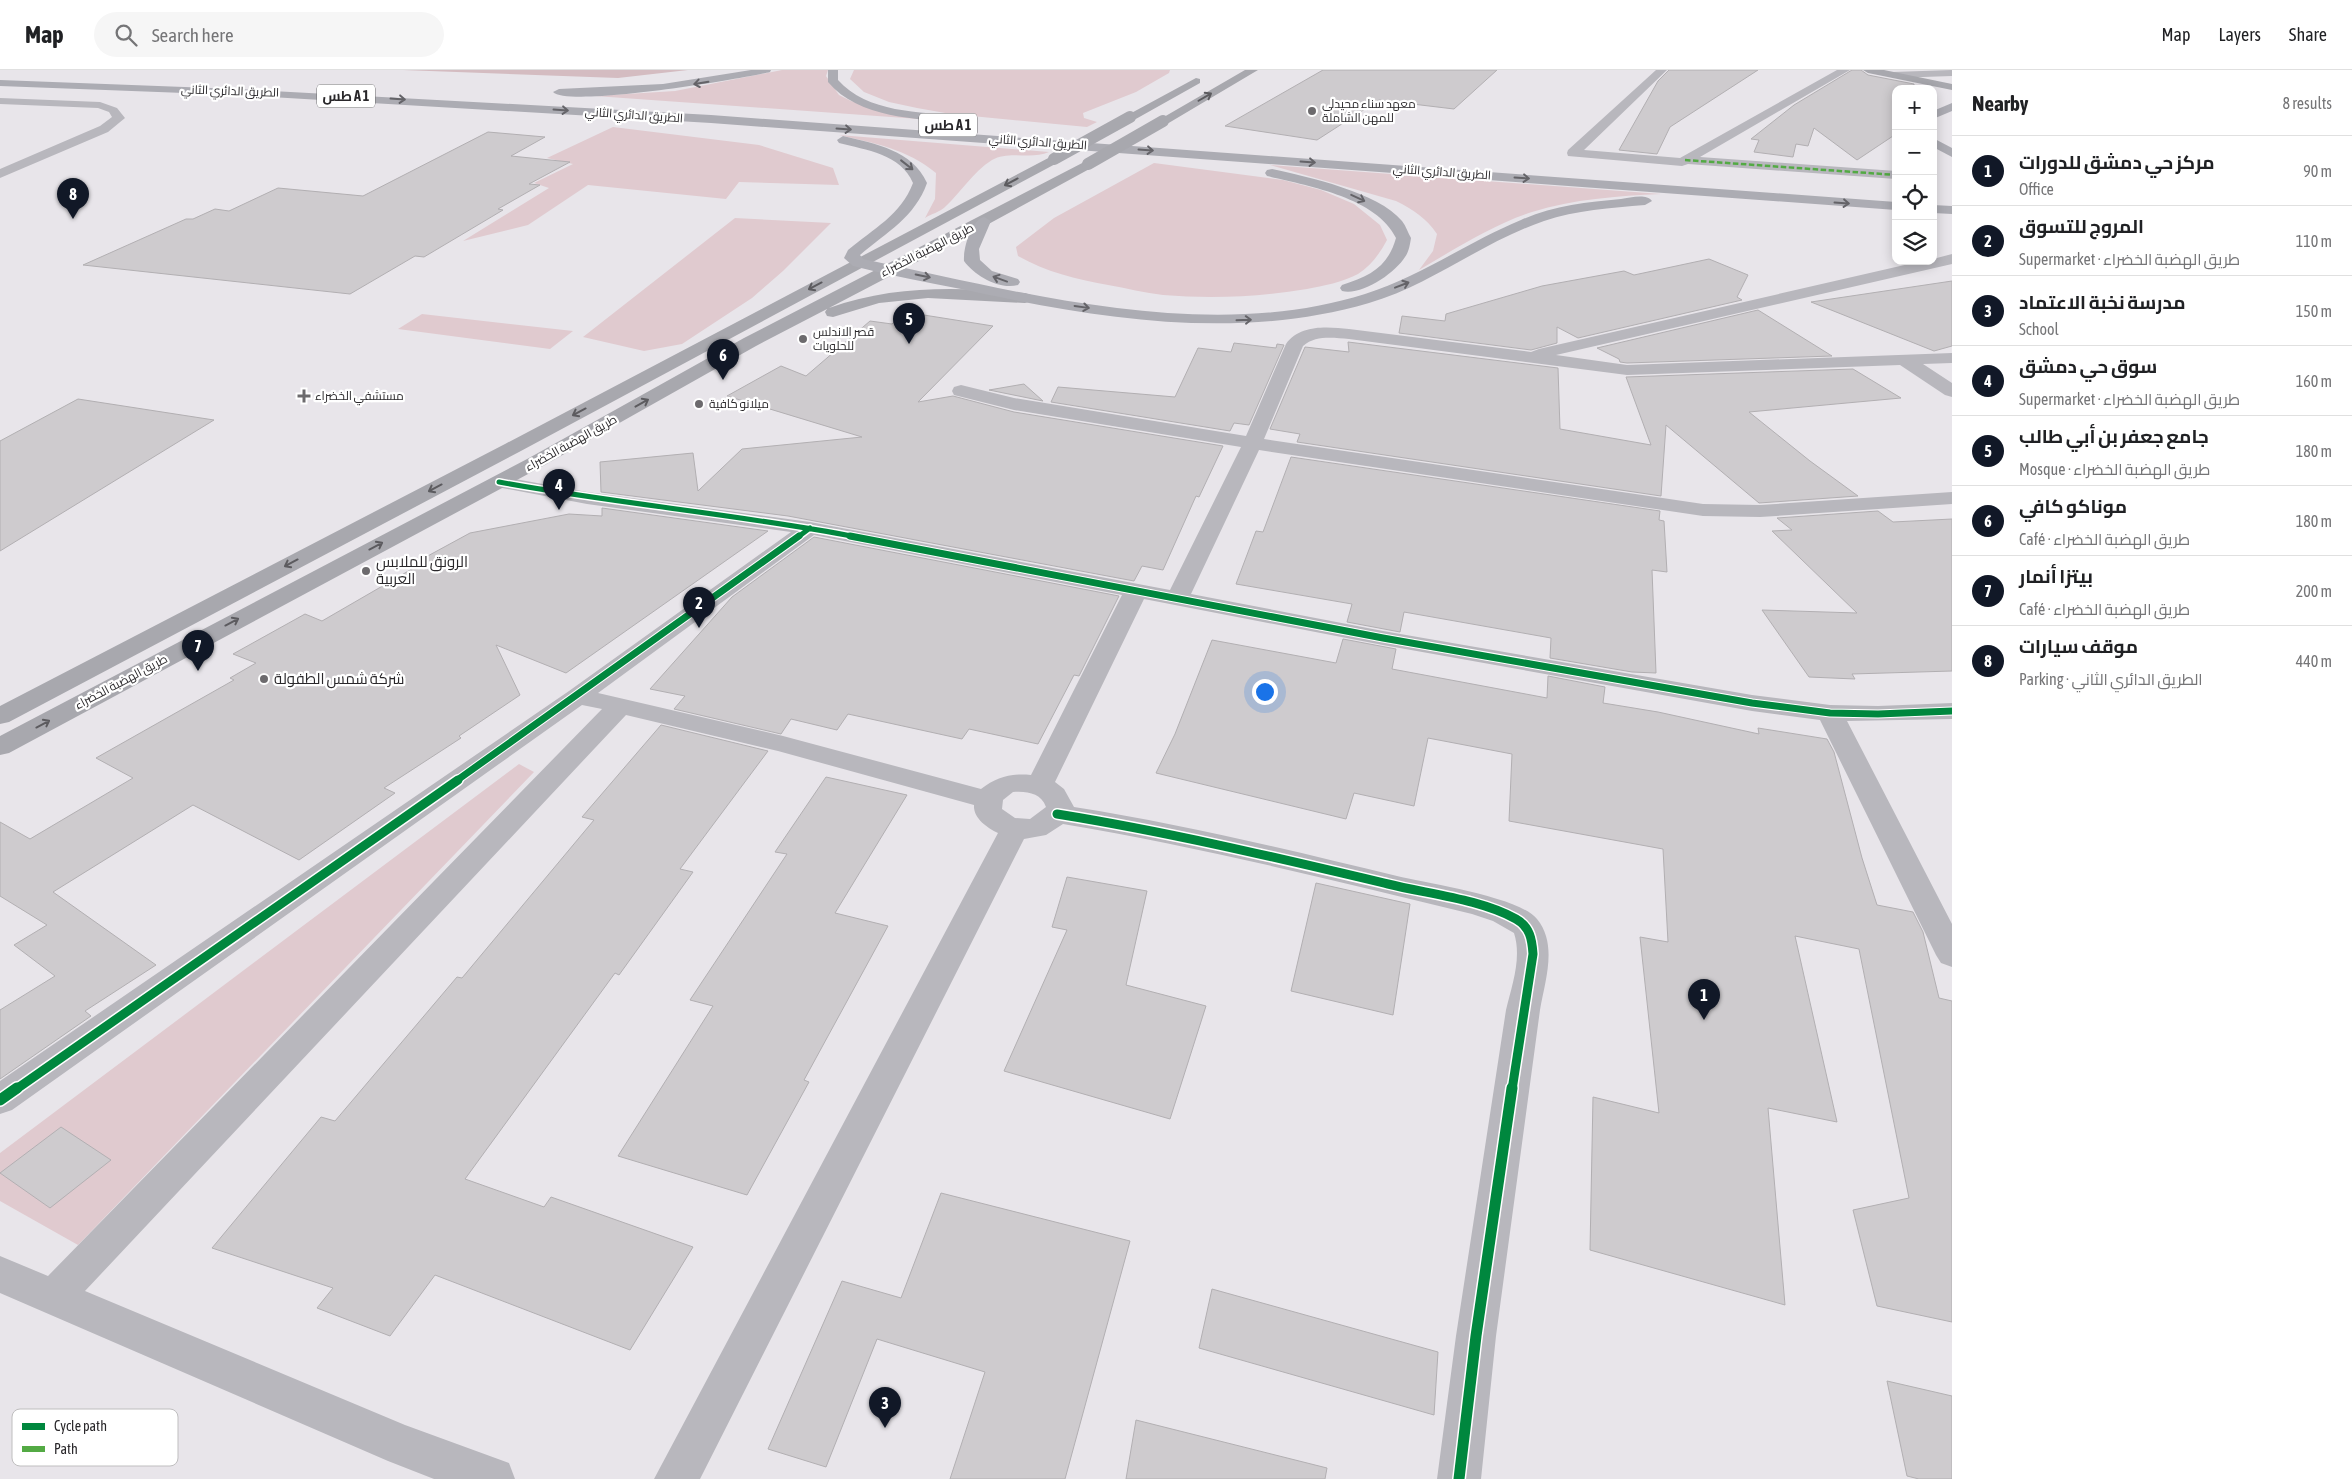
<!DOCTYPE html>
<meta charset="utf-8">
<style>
:root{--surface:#fff;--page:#f6f6f6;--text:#202124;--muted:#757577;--line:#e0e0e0;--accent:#111827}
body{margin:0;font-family:"Asap Condensed",Cairo,sans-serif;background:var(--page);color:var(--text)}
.controls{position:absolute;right:15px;top:15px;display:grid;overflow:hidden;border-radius:10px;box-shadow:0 2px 12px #0003}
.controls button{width:45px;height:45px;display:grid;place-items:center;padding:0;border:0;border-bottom:1px solid var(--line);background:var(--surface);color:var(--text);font:25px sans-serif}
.you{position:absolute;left:1264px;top:621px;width:18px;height:18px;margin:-12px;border:4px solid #fff;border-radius:50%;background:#1a73e8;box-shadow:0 0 0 8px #1a73e833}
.badge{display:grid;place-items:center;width:32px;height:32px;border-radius:50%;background:var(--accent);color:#fff;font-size:16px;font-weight:700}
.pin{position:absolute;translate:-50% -41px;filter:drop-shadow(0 1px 2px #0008)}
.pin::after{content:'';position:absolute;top:26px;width:18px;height:15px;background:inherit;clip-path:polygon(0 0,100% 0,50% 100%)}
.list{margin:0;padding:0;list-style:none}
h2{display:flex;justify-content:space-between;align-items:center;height:65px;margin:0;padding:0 20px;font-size:21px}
h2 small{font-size:16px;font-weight:400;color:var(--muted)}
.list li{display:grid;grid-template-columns:32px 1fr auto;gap:15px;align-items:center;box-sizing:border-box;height:70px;padding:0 20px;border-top:1px solid var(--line)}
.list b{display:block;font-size:19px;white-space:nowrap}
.list p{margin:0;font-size:16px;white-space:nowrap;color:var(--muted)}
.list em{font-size:16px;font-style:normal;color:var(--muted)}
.icon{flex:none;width:28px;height:28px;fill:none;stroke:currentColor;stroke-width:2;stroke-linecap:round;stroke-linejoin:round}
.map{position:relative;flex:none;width:1952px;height:1409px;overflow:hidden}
header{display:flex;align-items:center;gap:30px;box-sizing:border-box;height:70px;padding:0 25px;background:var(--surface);border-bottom:1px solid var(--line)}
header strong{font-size:24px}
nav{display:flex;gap:28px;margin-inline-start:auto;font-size:18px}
.search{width:350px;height:45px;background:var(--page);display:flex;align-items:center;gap:12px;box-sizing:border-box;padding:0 18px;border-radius:28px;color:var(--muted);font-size:19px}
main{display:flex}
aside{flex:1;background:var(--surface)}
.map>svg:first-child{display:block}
</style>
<header>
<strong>Map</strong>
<div class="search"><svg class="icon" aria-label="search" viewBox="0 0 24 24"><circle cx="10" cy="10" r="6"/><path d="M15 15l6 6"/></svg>Search here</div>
<nav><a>Map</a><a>Layers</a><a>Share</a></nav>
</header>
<main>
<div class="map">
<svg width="1952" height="1409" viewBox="0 0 1952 1409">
<rect width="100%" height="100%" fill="#e8e5ea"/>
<path fill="#e0cacf" d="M782,0h46l-2,6 13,19 12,6 68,18 -324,-23 80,-5z
M854,0h316l-1,3 -33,19 -53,21 1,5 13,4 -10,5 -136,-13 -34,-6 -28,-6 -25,-10 -14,-13z
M613,57l146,18 74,23 6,17 -100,-3 -13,17 -138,-14 -60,40 -65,16 86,-53 -15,-5 39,-19 -26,-6z
M839,65l210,17c-18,8 -40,-2 -57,8 -19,12 -31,32 -47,47 -5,5 -14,7 -20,11l10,-19 1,-26c-29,-24 -62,-30 -97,-38z
M1154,93l129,17 38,10 33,14 26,21 7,15c-7,13 -16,26 -29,34 -15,8 -35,12 -51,15 -47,8 -96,10 -144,6 -18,-2 -37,-7 -55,-10 -32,-6 -62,-13 -90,-29l-2,-9 38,-29z
M1270,95l391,29c-44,2 -87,5 -129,18 -40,13 -77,37 -113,58l14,-19 4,-17c-11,-16 -23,-24 -41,-33z
M735,148l96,5 -48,48 -31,27 -70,46 -38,7 -61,-14z
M422,244l151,17 -23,18 -152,-20z
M519,694l15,8 -456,473 -78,-44v-48z"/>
<path fill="#d4bcc1" d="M403,0h285l-70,8z"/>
<path fill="#cecbce" stroke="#b2afb2" d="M1323,0h174l-43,39 -75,-9 -62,40 -92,-14z
M1669,0h89l-88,57 -13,27 -38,-4 39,-69z
M1852,0h9l7,5 46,9v5h-18v45l-39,26 -43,-32 -6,18 -12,-2 -3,13 -39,-5 5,-12 -8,-1 43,-34z
M488,62l57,5 -34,19 59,6 -41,22 11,1 -42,24 5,1 -79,47 -9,-1 -65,38 -267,-29 103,-46h7l22,-10 14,2 49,-23 85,8z
M1709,189l39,16 -11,22 5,3 -164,38 -21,-11v16l-26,7 -132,-17 3,-17 43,5 1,-7 96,-28 82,-15 10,4z
M1952,211v65l-18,5 -123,-49z
M1758,240l74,46 -205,7 -7,-1 -1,-3 -22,-11z
M905,242l88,14 -75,76 35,-6 61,16 209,34 -24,51 -3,-1 -33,74 -21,-4 -8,15 -346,-65 -187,-24 -1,-30 93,-9 5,38 44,-42 120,-12 -135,-41 54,-30 25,10 64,-55 22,3z
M1348,272l210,26 2,61 91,16 -25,-68 227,-8 48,29 -152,14 61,49 48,35 -99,7 -93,-78 -5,71 -364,-54 3,-8 -30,-5 35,-82 44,5z
M1234,273l42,5 1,-4 7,1 -35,80 -15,-2 -4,8 -179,-29 7,-15 117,10 23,-49 33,4z
M1024,314l19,17 -54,-11z
M78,329l136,21 -214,131v-110z
M1291,387l369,54 -1,9 5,1 3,51 -15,-2 4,103 -24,-1 -82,-14 1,-20 -147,-26 -4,20 -53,-10 5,-18 -116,-20 20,-53 7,1z
M602,438l166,23 -202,142 -70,-28 24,50 -61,41 2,2 -77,50 11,5 -96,67 -106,-55 -140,87 103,73 -71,46 6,5 -91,63v-69l55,-34 -41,-31 33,-20 -47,-29v-74l30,17 103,-61 -37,-20 138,-78 -4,-2 26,-15 -23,-9 72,-40 17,7 95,-55 -4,-2 57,-31 99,-19 33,2z
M1878,441l15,11 59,-3v152l-100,3 3,5 -46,-2 -47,-67 95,3 -85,-82 20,-1 -15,-12z
M814,467l305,59 -40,80 -5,-1 -36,69 -69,-15 -7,10 -114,-25 -11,16 -46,-11 -10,15 -107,-25 11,-13 -35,-7 82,-92z
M1343,569l53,10 -4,20 155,29 1,-22 57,11 -2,16 55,9 101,22 -1,-6 69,11 7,13 28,106 15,47 36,7 10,20 16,66 13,3v321l-75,-16 -24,-96 56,-12 -50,-249 -64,-13 42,186 -69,-14 17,197 -195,-55 3,-153 66,16 -19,-176 28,5 -5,-93 -154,-28 3,-67 -84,-16 -14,68 -60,-13 -8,26 -190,-46 19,-39 37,-94 124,23z
M661,655l107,26 -88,118 13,3 -74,103 -4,-2 -150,206 79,28 7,-10 142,50 -63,103 -195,-75 -45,61 -73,-28 16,-20 -121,-40 109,-131 14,4 122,-144 5,1 132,-158 -12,-3z
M826,707l81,18 -72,118 53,13 -84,154 5,2 -62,113 -129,-39 95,-150 -23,-6 97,-146 -12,-2z
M1067,807l80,14 -21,94 80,21 -36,113 -166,-48 63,-141 -15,-3z
M1316,813l94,21 -17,111 -102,-24z
M61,1057l50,33 -61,48 -50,-35z
M941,1123l189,48 -65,238h-115l35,-107 -108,-33 -51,128 -58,-18 74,-168 59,17z
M1212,1219l226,63 -4,63 -235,-67z
M1887,1311l65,15v83h-33l-12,-3z
M1136,1350l191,48 -2,11h-199z"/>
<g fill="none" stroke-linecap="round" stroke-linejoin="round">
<path fill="#b8b7bd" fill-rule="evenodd" d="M1656,0h11l-83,80 96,8 157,-88h13l-150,87 196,14v8l-208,-15 -6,2 -114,-10 -1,-3 1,-3z
M1952,0v6l-59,2 -5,-3 5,-3z
M0,28l100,4 17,6 8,10 -17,14 -108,46v-9l100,-43 12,-9 -3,-5 -11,-4 -98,-4z
M1952,184v10l-396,91 71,10 325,-12v10l-29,1 29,19v14l-7,-2 -45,-30 -273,10 -278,-36c-16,-1 -33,-4 -46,7l-39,93 439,65 57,1 192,-13v12l-192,13 -57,-1 -444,-66 -68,144 192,37 369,64 78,10 48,1 74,-3v16l-105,2 105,203v43l-11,-4 -5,-8 -116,-235 -68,-9 -369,-66 -239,-46 -89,183 9,7 10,18c109,17 215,43 323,69 29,7 123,21 140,43 21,26 8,61 3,91l-44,326 -15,143h-44l19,-143 50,-326c6,-25 16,-52 8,-77l-21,-12 -21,-7c-136,-33 -271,-67 -409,-90l-17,11 -22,4 -324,640h-46l344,-646c-11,-5 -25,-15 -24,-28l-196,-54 -152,-36 -541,576 320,134 104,38 6,16h-81l-46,-18 -388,-168v-37l48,20 554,-567 -20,-4 -570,405 -12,4v-33l569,-390 222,-159 -204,-28 -95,-18 -3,-4 3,-4 7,-2 88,16 223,30 360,68 71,-143 -227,-37 -60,-15 -2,-4 2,-4 7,-2 53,13 232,38 40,-92c14,-20 42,-17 63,-15l182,23 8,-3 383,-88h11v-2zM814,465l308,60 -91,180c-20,-2 -34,2 -50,14l-198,-53 -185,-43zM1013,722c14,-1 28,1 33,15l-16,12 -15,-1 -13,-9 1,-9z"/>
<path fill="#a8a8ae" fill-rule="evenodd" d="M1245,0h13l-91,54h-8l-2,-3z
M1863,0h21l68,14v6l-84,-17z
M1196,8l4,1v4l-66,37h-8l-2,-3z
M1054,85l5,1 1,3 -1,3 -540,290 -510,270 -9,2v-18l505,-262z
M1088,90l5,1 2,3 -2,3 -132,72 -132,69c64,-23 129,-21 196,-15l6,2 2,3 -2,3 -6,2 -97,-5 -49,5 -46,14 -6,-1 -2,-4 2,-3 -71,37 -213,120 -534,287 -9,2v-19l529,-278 215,-120z"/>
<path fill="#acacb3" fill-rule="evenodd" d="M751,0h20l-1,2c-28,7 -201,36 -217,20l6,-3 104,-5z
M828,0h10v10c29,33 82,32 123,36l6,4 -6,4c-44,-6 -102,-5 -133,-42z
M0,10l237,9 474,26 1185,87v8l-1185,-87 -474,-28 -237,-9z
M1952,33v8l-19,8v-8z
M843,66c33,8 69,14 84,47 -12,34 -40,49 -67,72l3,4c158,33 344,85 502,35 56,-18 103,-52 156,-74 31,-14 66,-18 100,-21 9,-1 25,-6 31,2l-7,4c-34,3 -69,5 -101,16 -62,21 -113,64 -175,82 -134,39 -275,15 -408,-14 -36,-7 -73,-14 -108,-23l-9,-8 4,-8c25,-21 53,-35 65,-67 -12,-29 -47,-33 -74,-40l-2,-3z
M1933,68l19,10v9l-19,-10z
M1272,99c36,8 106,23 130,52 4,5 6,12 9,17 -1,6 -2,14 -6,19 -10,16 -43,39 -63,34l-2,-3 2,-3c28,-9 46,-18 54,-47 -20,-41 -88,-52 -129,-62l-2,-3 2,-3z
M1933,135l19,1v8l-19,-1z
M984,147l7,4 -12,28 1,11 12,11 26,8 2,3 -2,3c-19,5 -43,-9 -54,-24 -1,-12 7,-41 20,-44z"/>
<path stroke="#a8a8ae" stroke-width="12" d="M1054,89l76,-42
M1088,94l75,-43"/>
<path stroke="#53aa44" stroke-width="2.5" stroke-dasharray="5.5 2.5" stroke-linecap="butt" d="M1685,90l211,15"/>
<defs>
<path id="cycleway-far3" d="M499,412c119,22 239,32 358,55
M798,467l12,-9"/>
<path id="cycleway-far2" d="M850,466l533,102 369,65 78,10 48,1 74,-3
M456,711l343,-245"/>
<path id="cycleway-far1" d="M1057,744c112,18 221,44 331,70 40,10 92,15 128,35 14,8 16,20 17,35l-21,136
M15,1020l443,-310"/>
<path id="cycleway" d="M0,1030l17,-12
M1459,1409l17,-143 36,-248"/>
</defs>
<use href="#cycleway-far3" stroke="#fff" stroke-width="8"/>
<use href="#cycleway-far2" stroke="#fff" stroke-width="9"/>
<use href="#cycleway-far1" stroke="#fff" stroke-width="12"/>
<use href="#cycleway" stroke="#fff" stroke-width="14"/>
<use href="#cycleway-far3" stroke="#00873e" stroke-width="5"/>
<use href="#cycleway-far2" stroke="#00873e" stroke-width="7"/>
<use href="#cycleway-far1" stroke="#00873e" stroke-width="9"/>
<use href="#cycleway" stroke="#00873e" stroke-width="11"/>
</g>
<defs><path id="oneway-shaft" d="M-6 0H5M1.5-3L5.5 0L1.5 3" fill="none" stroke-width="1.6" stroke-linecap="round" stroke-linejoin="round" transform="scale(1.25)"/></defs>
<g stroke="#646368">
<use href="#oneway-shaft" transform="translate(701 13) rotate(171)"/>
<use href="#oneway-shaft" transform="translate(398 29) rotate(4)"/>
<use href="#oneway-shaft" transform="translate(561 40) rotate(4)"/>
<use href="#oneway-shaft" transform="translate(844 59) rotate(4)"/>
<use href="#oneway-shaft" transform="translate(1146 80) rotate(4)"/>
<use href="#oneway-shaft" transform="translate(1308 92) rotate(4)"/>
<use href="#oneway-shaft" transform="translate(907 95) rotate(38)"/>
<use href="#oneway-shaft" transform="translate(1522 108) rotate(4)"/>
<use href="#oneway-shaft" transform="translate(1358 128) rotate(25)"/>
<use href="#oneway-shaft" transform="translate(1842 133) rotate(4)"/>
<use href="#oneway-shaft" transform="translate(923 206) rotate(12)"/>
<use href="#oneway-shaft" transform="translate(1000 209) rotate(-160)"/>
<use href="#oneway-shaft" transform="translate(1402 215) rotate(-21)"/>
<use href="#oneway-shaft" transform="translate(1082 237) rotate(8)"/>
<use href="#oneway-shaft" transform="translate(1244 250) rotate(-2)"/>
</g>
<g stroke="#5c5b5f">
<use href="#oneway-shaft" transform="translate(1205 27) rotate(-30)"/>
<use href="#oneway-shaft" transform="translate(1011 112) rotate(152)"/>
<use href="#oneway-shaft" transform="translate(815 216) rotate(152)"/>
<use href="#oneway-shaft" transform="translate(642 333) rotate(-29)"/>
<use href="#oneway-shaft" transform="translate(579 342) rotate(152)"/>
<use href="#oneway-shaft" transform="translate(435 418) rotate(152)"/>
<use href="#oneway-shaft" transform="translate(376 476) rotate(-28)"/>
<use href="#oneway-shaft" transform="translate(291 493) rotate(152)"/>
<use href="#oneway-shaft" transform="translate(232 552) rotate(-28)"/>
<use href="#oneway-shaft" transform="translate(43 654) rotate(-28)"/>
</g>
<g fill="#6c6a6d" stroke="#fff" stroke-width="2">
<circle cx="1312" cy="41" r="5"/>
<circle cx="803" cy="269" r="5"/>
<path d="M301.5 318.5h5v5h5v5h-5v5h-5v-5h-5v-5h5z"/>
<circle cx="699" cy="334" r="5"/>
<circle cx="366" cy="501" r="5"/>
<circle cx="264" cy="609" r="5"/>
</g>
<g text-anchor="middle" stroke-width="4.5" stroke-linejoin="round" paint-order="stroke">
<g font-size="12" fill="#29272a" stroke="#fff">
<text transform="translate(230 21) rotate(2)" y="4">الطريق الدائري الثاني</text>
<text transform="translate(634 45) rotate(4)" y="4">الطريق الدائري الثاني</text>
<text transform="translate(1038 72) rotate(4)" y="4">الطريق الدائري الثاني</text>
<text transform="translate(1442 102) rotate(4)" y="4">الطريق الدائري الثاني</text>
<text transform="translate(927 180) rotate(-27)" y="4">طريق الهضبة الخضراء</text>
<text transform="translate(571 373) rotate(-29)" y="4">طريق الهضبة الخضراء</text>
<text transform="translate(121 612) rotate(-28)" y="4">طريق الهضبة الخضراء</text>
</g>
<g font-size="12" fill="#29272a" stroke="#fff" text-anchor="start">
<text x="1322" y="38">معهد سناء محيدلي<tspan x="1322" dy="14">للمهن الشاملة</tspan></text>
<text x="813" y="266">قصر الاندلس<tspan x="813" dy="14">للحلويات</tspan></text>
<text x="315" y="330">مستشفي الخضراء</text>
<text x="709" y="338">ميلانو كافية</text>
</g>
<g fill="#fff" stroke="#69686a" stroke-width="1">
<rect x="317" y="14.5" width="58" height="23" rx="4"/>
<rect x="919" y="43.5" width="58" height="23" rx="4"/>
</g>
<g font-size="14" font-weight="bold" fill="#29272a">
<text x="346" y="31">طس A 1</text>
<text x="948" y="60">طس A 1</text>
</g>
<g font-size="15" fill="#29272a" stroke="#fff" text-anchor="start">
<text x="376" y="497">الرونق للملابس<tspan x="376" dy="17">العربية</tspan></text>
<text x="274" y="614">شركة شمس الطفولة</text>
</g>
</g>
<rect x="12" y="1339" width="166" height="57" rx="8" fill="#fff" stroke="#bfbebf" stroke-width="1"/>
<rect x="22" y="1353" width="23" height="7" fill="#00873e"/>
<rect x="22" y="1376" width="23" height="6" fill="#53aa44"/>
<g font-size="14" fill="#29272a">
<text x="54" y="1361">Cycle path</text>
<text x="54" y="1384">Path</text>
</g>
</svg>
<div class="controls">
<button>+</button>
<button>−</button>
<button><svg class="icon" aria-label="locate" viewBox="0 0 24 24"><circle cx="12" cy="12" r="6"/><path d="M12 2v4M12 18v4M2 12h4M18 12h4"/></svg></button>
<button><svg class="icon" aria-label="layers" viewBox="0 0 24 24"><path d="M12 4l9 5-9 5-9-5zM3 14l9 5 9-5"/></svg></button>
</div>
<div class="you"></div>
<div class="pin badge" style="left:1704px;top:950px">1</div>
<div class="pin badge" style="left:699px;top:558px">2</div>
<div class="pin badge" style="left:885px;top:1358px">3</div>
<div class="pin badge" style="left:559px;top:440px">4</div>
<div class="pin badge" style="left:909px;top:274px">5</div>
<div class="pin badge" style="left:723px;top:310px">6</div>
<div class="pin badge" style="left:198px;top:601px">7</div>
<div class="pin badge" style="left:73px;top:149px">8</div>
</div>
<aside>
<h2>Nearby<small>8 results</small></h2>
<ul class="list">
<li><span class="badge">1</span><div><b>مركز حي دمشق للدورات</b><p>Office</p></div><em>90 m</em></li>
<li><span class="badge">2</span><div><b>المروج للتسوق</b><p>Supermarket · طريق الهضبة الخضراء</p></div><em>110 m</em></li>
<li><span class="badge">3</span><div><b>مدرسة نخبة الاعتماد</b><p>School</p></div><em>150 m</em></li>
<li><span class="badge">4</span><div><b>سوق حي دمشق</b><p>Supermarket · طريق الهضبة الخضراء</p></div><em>160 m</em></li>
<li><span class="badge">5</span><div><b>جامع جعفر بن أبي طالب</b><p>Mosque · طريق الهضبة الخضراء</p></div><em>180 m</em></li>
<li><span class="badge">6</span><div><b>موناكو كافي</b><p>Café · طريق الهضبة الخضراء</p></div><em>180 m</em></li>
<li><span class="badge">7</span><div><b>بيتزا أنمار</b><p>Café · طريق الهضبة الخضراء</p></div><em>200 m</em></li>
<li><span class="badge">8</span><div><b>موقف سيارات</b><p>Parking · الطريق الدائري الثاني</p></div><em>440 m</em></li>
</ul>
</aside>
</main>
